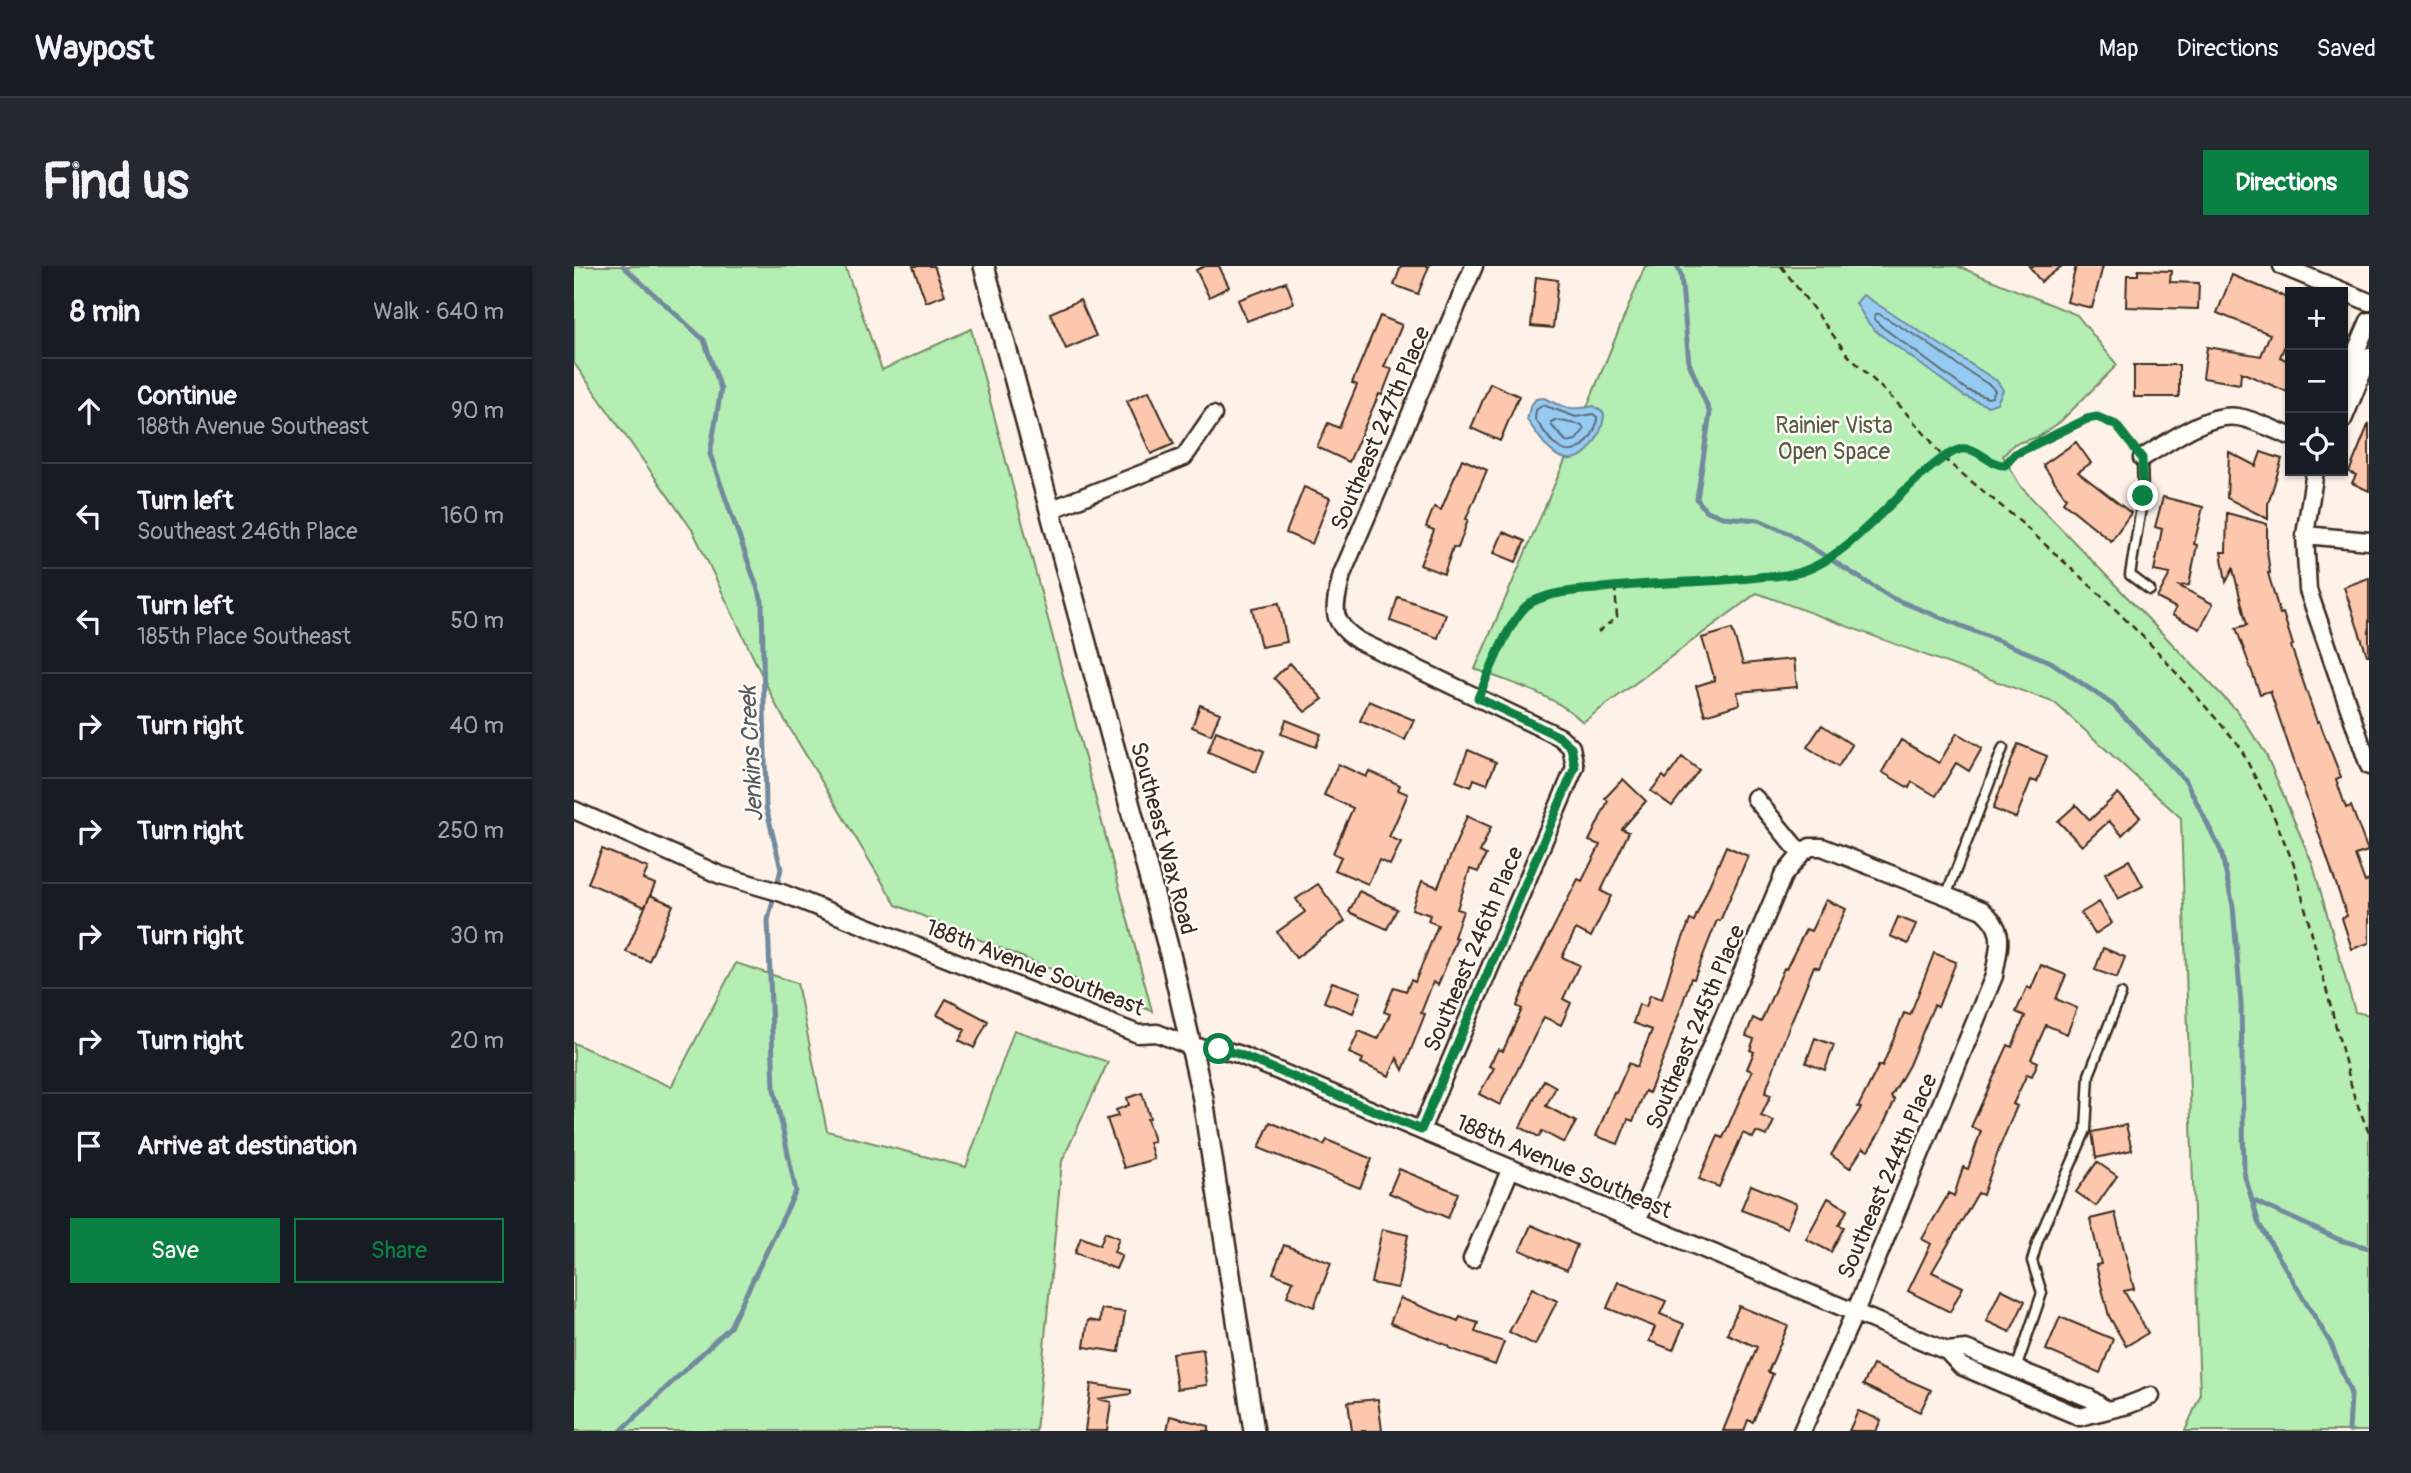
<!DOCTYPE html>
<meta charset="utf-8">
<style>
:root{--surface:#171b24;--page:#242831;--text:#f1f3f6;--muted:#9ea1a6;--line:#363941;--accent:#0b8043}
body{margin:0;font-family:Pangolin,sans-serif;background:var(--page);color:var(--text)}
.controls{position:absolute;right:21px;top:21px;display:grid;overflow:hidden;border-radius:0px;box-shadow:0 2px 5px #0004}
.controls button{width:63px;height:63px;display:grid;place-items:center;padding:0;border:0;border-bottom:2px solid var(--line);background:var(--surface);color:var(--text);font:35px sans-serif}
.stop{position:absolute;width:21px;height:21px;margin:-16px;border:5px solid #0b8043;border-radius:50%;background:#fff}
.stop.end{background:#0b8043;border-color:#fff;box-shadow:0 2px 7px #0008}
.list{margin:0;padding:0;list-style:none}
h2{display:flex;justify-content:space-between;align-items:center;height:91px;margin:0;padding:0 28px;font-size:30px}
h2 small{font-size:23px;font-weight:400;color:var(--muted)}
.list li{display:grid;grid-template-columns:46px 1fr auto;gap:21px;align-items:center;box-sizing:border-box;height:105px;padding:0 28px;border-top:2px solid var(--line)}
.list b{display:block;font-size:26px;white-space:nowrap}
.list p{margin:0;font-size:23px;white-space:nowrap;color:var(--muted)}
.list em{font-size:23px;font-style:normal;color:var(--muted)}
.actions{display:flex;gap:14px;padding:21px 28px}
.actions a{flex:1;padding:16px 0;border:2px solid var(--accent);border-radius:0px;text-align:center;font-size:24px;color:var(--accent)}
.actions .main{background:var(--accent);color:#fff}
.icon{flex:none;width:38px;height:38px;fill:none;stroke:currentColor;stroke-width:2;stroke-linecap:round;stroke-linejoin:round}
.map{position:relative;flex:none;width:1795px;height:1165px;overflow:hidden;border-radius:0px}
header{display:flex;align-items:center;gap:42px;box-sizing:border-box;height:98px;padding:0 35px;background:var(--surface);border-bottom:2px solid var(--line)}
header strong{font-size:33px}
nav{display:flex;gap:38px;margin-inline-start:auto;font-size:24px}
.intro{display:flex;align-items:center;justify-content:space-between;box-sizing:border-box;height:168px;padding:0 42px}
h1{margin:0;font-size:49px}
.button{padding:18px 32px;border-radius:0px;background:var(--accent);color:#fff;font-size:24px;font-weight:700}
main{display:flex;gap:42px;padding:0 42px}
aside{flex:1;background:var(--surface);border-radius:0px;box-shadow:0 2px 5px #0004}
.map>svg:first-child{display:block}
</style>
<header>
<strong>Waypost</strong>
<nav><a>Map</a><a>Directions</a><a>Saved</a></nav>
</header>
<div class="intro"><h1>Find us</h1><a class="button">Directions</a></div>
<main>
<aside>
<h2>8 min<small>Walk · 640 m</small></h2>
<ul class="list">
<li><svg class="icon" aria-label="ahead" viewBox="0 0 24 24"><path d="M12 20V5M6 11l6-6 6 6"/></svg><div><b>Continue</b><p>188th Avenue Southeast</p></div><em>90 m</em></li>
<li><svg class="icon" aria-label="left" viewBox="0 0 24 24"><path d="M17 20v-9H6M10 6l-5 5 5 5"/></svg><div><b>Turn left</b><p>Southeast 246th Place</p></div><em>160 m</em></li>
<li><svg class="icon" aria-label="left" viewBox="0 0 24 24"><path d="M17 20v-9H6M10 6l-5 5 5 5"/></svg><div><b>Turn left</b><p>185th Place Southeast</p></div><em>50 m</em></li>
<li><svg class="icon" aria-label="right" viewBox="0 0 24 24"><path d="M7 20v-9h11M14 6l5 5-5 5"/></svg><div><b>Turn right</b></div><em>40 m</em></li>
<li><svg class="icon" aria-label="right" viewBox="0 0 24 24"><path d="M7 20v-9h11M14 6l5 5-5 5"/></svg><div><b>Turn right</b></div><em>250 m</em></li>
<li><svg class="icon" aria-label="right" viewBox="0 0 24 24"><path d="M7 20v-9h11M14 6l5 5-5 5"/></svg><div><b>Turn right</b></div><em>30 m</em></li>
<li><svg class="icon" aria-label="right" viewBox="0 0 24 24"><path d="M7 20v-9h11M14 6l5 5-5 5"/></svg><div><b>Turn right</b></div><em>20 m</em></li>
<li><svg class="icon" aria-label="arrive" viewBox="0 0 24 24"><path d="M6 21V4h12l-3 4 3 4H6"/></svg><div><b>Arrive at destination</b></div></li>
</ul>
<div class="actions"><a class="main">Save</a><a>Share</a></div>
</aside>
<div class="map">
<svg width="1795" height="1165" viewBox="0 0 1795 1165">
<rect width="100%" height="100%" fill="#fdf1e8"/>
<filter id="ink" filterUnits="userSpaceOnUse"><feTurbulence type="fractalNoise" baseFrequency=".0143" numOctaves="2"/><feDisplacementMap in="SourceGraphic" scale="14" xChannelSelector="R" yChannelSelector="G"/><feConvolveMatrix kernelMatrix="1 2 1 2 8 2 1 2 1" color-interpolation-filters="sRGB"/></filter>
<g filter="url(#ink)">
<path fill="#b4eeb2" stroke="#788c68" stroke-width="2" d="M0,0h271l37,104 89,-41 181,682 -256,-106 -119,-198 -84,-176 -119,-168z
M1071,0h312l120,49 40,50 -57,57 -22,15 -24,7 -11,12 18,31 215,223 29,42 48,113 42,147 14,3v416h-184l15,-35 -19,-578 -126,-115 -298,-110 -174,129c-30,-28 -72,-39 -108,-53l94,-218z
M162,697l61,20 30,148 139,36 48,-137 94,32 -46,99 -26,270h-462v-388l97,44z"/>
<path fill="#95caf2" stroke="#718a9d" stroke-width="2" d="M1289,29l134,86 6,9 -6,13 -9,3 -24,-10 -87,-64 -9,-9 -12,-20z
M970,132c19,10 29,13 50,8l10,7c0,20 -19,55 -44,44 -13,-6 -24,-25 -33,-37l3,-13 6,-8z"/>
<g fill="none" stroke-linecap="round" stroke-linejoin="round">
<path stroke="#5f6a73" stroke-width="2" d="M1301,48h4l44,26 35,25 33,21 4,5 -3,6 -4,1 -21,-8 -85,-63 -8,-8z
M969,139l33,12 17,-3 4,3c1,16 -18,42 -36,32 -11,-6 -18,-20 -26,-30l1,-9z
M981,154l27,5 2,5 -8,10 -9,2 -16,-17v-3z"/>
<path stroke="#718a9d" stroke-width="5" d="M1103,0l4,9 8,88 21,50 -13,86 8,11 17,7 37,3 31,14 102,64 159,64 62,43 73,76 35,70 12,55 8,98 3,169 15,51 72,120 20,50 -2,37
M1678,934l88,40 29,8
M47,1165l109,-104 66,-136 -22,-102 -6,-169 13,-51 -15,-62 -4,-206 -52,-147 11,-65 -17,-49 -81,-74"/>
</g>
<path fill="#fcc7ad" stroke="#3b2a1e" stroke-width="2" d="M339,0h21l11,29 -19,7z
M631,0h14l10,21 -20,10 -13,-27z
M827,0h28l-11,28 -24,-9z
M1455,0h33l-21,16z
M1502,0h27l-11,42 -25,-6z
M1564,4l33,1 -1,11 29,1 -1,26 -72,-2 1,-32h11z
M1658,9l58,24v35l-10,23 10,5v31l-49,-21 -1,12 -37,-6 4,-31 54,9 9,-22 -53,-21z
M962,11l22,3 -5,48 -22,-2z
M712,16l8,21 -47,18 -9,-21z
M506,34l16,36 -30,13 -16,-36z
M806,50l22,9 -18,42 8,2 -10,26 -3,-1 -30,68 -32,-15 11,-24 11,5 18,-43 -5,-2z
M1560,99h45v32h-45z
M916,117l29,13 -19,45 -29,-13z
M575,125l25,53 -23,10 -24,-53z
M1795,157v68l-17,-8 4,-8 -7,-3z
M1502,176l15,21 -13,9 53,41 -20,28 -48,-39 3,-4 -23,-33z
M1655,186l27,14 5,-14 21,7 -14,45v15l-41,-21z
M888,193l25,11 -21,49 2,1 -10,28 -5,-1 -9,27 -24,-9 14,-35 -8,-3 8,-20 7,3z
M730,221l26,11 -18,46 -26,-11z
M1589,231l40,10 -9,37 3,1 -8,40 -10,1 34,18 -13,25 -28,-14 4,-7 -19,-10 13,-24 -16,-3 8,-42 -7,-2z
M1653,247l40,11v26l3,23h-2l12,41 3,-1 10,32 -2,1 26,76 2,-1 22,56 -5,2 10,29 5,-2 17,45 -13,4 10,27 4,-2v63l-17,6 -10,-31 5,-2 -77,-225 -10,3 -24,-66 11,-3 -14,-56 -7,13 -5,-30h5z
M929,266l22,9 -9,21 -22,-9z
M1795,312v77h-2l-23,-68z
M824,331l48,17 -8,24 -48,-17z
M705,337l8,39 -26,5 -9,-39z
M1158,363l11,35 51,-5 3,28 -60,5 3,12 -35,11 -9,-29 19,-6 -13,-42z
M716,397l33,36 -18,13 -31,-34z
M795,435l45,19 -9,20 -45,-19z
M626,439l20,8 -9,22 -19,-8z
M712,454l35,14 -5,13 -35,-13z
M1248,459l30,20 -14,22 -31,-20z
M642,465l48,20 -8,21 -48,-20z
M1383,467l25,15 -13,23 -13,-8 -20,33 -24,-14 -3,6 -27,-16 19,-32 38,23z
M1444,478l29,12 -10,26 -6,-2 -15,38 -23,-9z
M894,484l28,12 -9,22 -13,-5 -3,8 -15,-6z
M1108,491l17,13 -27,36 -21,-15 12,-15 3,3z
M764,498l28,13 3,-6 31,14 -2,5 10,4 -19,43 12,5 -11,23 -11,-5 -11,24 -33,-14 6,-13 -8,-4 20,-45 -29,-13z
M1049,513l23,22 -24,28 7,3 -28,59 10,5 -20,41 -15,-8 -14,28 17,8 -16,34 8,4 -10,22 -17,-8 -44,88 -21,-11 15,-26 -5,-2 9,-17 5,2 19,-42 -5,-3 13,-32 48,-95 4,2 18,-36 -11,-4 19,-40 -3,-3z
M1544,527l22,24 -18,18 -13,-14 -27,25 -24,-25 18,-16 14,15z
M893,550l24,11 -11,25 6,3 -8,17 -8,-3 -13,40 6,2 -9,26 3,1 -19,47 -5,-3 -12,31 4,1 -22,56 -6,-12 -8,18 -28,-13 2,-4 -14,-6 10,-22 19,8 12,-25 -6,-2 10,-25 12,4 5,-11 4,2 23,-57 -10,-4 2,-6 -18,-6 10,-28 16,6z
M1152,580l22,10 -28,65 -3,-1 -23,59 -3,-1 -24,71 -18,44 -4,-2 -12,30 -5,-2 -10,25 -22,-8 18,-44 2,1 13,-30 8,4 15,-37 -19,-7 6,-19 7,3 4,-12 12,4 9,-30 19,-49 4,1z
M28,583l46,19 -5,11 12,5 -10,23 -57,-24z
M1555,594l14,26 -25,13 -13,-26z
M744,618l27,37 -49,37 -19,-26 28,-20 -9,-13z
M785,625l38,18 -10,20 -38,-17z
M76,629l23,10 -24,56 -23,-9z
M1252,634l20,9 -27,59 -5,-2 -27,66 -22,61 6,2 -10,21 13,5 -7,15 -11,-4 -3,6 -10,-5 -24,54 -20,-8 19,-43 5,2 29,-67 -5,-2 7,-17 -4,-2 4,-11 -8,-3 7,-18 8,4 23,-54 2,1 20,-40 5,2z
M1525,636l13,21 -17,11 -14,-21z
M1324,651l18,7 -8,20 -18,-8z
M1529,682l22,9 -8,21 -22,-8z
M1360,687l22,9 -18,45 -4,-2 -25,60 -18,32 4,3 -15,32 -12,19 -5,-3 -13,20 -19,-13 30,-47 -3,-1 21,-42 3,2 22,-54 6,2z
M1467,699l25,10 -10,24 21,9 -10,26 -21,-9 -15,34 7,3 -6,14 -5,-2 -14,30 4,2 -17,40 -17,49 -5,-2 -46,79 31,15 -13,25 -42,-21 23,-47 -9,-5 27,-46 5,3 9,-29 5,2 13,-38 -10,-4 37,-82 4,2 13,-31 -9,-4 11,-25 4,2z
M758,716l29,10 -8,21 -29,-11z
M372,733l42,22 -14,27 -15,-8 6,-10 -28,-15z
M1241,772l19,7 -9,25 -19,-7z
M970,814l12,7 -10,19 30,16 -12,21 -22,-12 -3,6 -19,-10z
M568,827l8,25 -3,1 7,22 -5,1 5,17 -30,9 -17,-49 11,-3 -2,-6 13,-5 -2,-7z
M696,856l54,23 3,-5 45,19 -12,29 -101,-40z
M1552,859l6,25 -36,8 -4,-26z
M1523,896l20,14 -21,30 -20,-14z
M825,903l59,24 -10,25 -59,-25z
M1177,919l46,19 -10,24 -46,-18z
M1254,932l20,11 -9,16 5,2 -13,25 -25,-13z
M1541,947l19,76 -10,2 24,42 -22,13 -17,-30 -13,-51 5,-1 -11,-45z
M957,959l46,20 -10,25 -47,-20z
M808,963l26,6 -10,53 -27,-5z
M531,966l14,6 -5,14 8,3 -6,14 -41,-16 6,-16 19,8z
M710,979l47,18 -17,44 -27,-11 6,-15 -20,-8z
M1044,1016l48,19 -6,13 24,10 -11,26 -24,-9 6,-14 -48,-19z
M958,1022l25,13 -22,44 -26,-13z
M1427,1023l24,12 -15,31 -24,-11z
M826,1032l58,23 2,-4 18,6 -3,9 29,10 -9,23 -46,-17v-2l-59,-23z
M1165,1040l49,20 -20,46 5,2 -20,48 -5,-2 -4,11h-21l34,-84 -30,-13z
M527,1043l24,3 -6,40 -35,-5 4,-27 12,2z
M1486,1051l53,22 -13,34 -54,-23z
M629,1083l4,36 -30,4 -5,-36z
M1299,1099l58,25 -11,22 -57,-27z
M517,1118l40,6v4l-33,5 13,3 -4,29h-22z
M804,1133l4,32h-30l-4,-29z
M1284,1145l23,9 -5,11h-27z
M596,1150l39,10v5h-42z"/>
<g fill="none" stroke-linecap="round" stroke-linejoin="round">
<defs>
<path id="service" d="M1568,192l1,38 -13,79 20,15
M1372,630l57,-148
M1442,1103l26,-76 -10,-32 6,-21 48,-110 3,-55 32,-81"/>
<path id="minor" d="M1708,0l87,36
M1769,115l26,-60
M1769,154l26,-63
M1568,192c26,-15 65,-46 96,-41 18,3 35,13 52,19
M1741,205l-10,64 3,55 61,176
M476,244l134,-53 29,-42
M1731,269l64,6
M1181,532l46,56 9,-7h12l160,63c26,22 16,37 12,66l-139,336 -53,119
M0,544l146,65 62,18 356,141 19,-1 35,14 27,2 19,5 709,297
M847,864l154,-363 -4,-20 -11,-10 -201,-96c-32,-21 -24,-34 -17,-67l132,-308
M1063,955l146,-345 18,-22
M898,993l39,-91
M1531,1143l-16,-11 -123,-49 -19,2 14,15 119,51 48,-12 23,-9"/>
<path id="tertiary" d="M410,0l186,688 33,145 51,332"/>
</defs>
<use href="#service" stroke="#3b2a1e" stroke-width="13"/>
<use href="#minor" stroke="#3b2a1e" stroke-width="21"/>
<use href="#tertiary" stroke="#3b2a1e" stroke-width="24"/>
<path stroke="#3b2a1e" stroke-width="2.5" stroke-dasharray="7 5" stroke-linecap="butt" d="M1207,0l67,89 52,51 31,35 12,17 74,61 87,79 53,53 82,94 31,62 24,58 60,231 15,37
M1024,366l19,-15 -2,-30
M911,416c11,-22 24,-65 44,-78 16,-12 37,-12 56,-14 56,-7 113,-6 170,-12 13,-2 29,-2 42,-5 48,-12 93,-74 133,-105 9,-7 20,-16 31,-19 17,-3 28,17 44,16l10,-10 72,-36c24,-4 33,10 46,27"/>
<use href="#service" stroke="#fdfcf7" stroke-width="8"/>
<use href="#minor" stroke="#fdfcf7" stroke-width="16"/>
<use href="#tertiary" stroke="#fdfcf7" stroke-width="19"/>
</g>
</g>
<g fill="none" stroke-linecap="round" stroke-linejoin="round" filter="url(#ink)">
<path stroke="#0b8043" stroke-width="9" d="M645,783l19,5 183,76 154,-363 -4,-20 -11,-10 -82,-39c11,-24 33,-85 54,-96 20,-10 41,-11 63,-13 54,-7 110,-6 164,-12 12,-1 26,-1 38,-4 47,-11 93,-74 133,-105 9,-7 19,-16 31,-19 17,-3 28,17 44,16l10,-11 72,-35 10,-2 19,8 26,33 1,38"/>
</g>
<g text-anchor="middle" stroke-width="5" stroke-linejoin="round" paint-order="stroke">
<g font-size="23" fill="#595b43" stroke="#fdfcf7">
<text x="1260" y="167">Rainier Vista<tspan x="1260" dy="26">Open Space</tspan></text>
</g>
<g font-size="23" fill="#3b2a1e" stroke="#fdfcf7">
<text transform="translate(806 162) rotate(-67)" y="8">Southeast 247th Place</text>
<text transform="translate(590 572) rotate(75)" y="8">Southeast Wax Road</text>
<text transform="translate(899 683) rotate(-67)" y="8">Southeast 246th Place</text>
<text transform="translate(461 701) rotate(21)" y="8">188th Avenue Southeast</text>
<text transform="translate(1121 761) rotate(-67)" y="8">Southeast 245th Place</text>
<text transform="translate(990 900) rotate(23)" y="8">188th Avenue Southeast</text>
<text transform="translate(1313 910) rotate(-67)" y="8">Southeast 244th Place</text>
</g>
<g font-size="24" font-style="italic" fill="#565a5e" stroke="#fdfcf7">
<text transform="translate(177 488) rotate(-93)" y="8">Jenkins Creek</text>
</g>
</g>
</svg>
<div class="controls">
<button>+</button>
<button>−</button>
<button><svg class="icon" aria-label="locate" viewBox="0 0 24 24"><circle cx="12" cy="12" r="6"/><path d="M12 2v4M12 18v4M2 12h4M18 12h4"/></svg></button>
</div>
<div class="stop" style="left:645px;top:783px"></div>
<div class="stop end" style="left:1569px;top:230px"></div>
</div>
</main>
